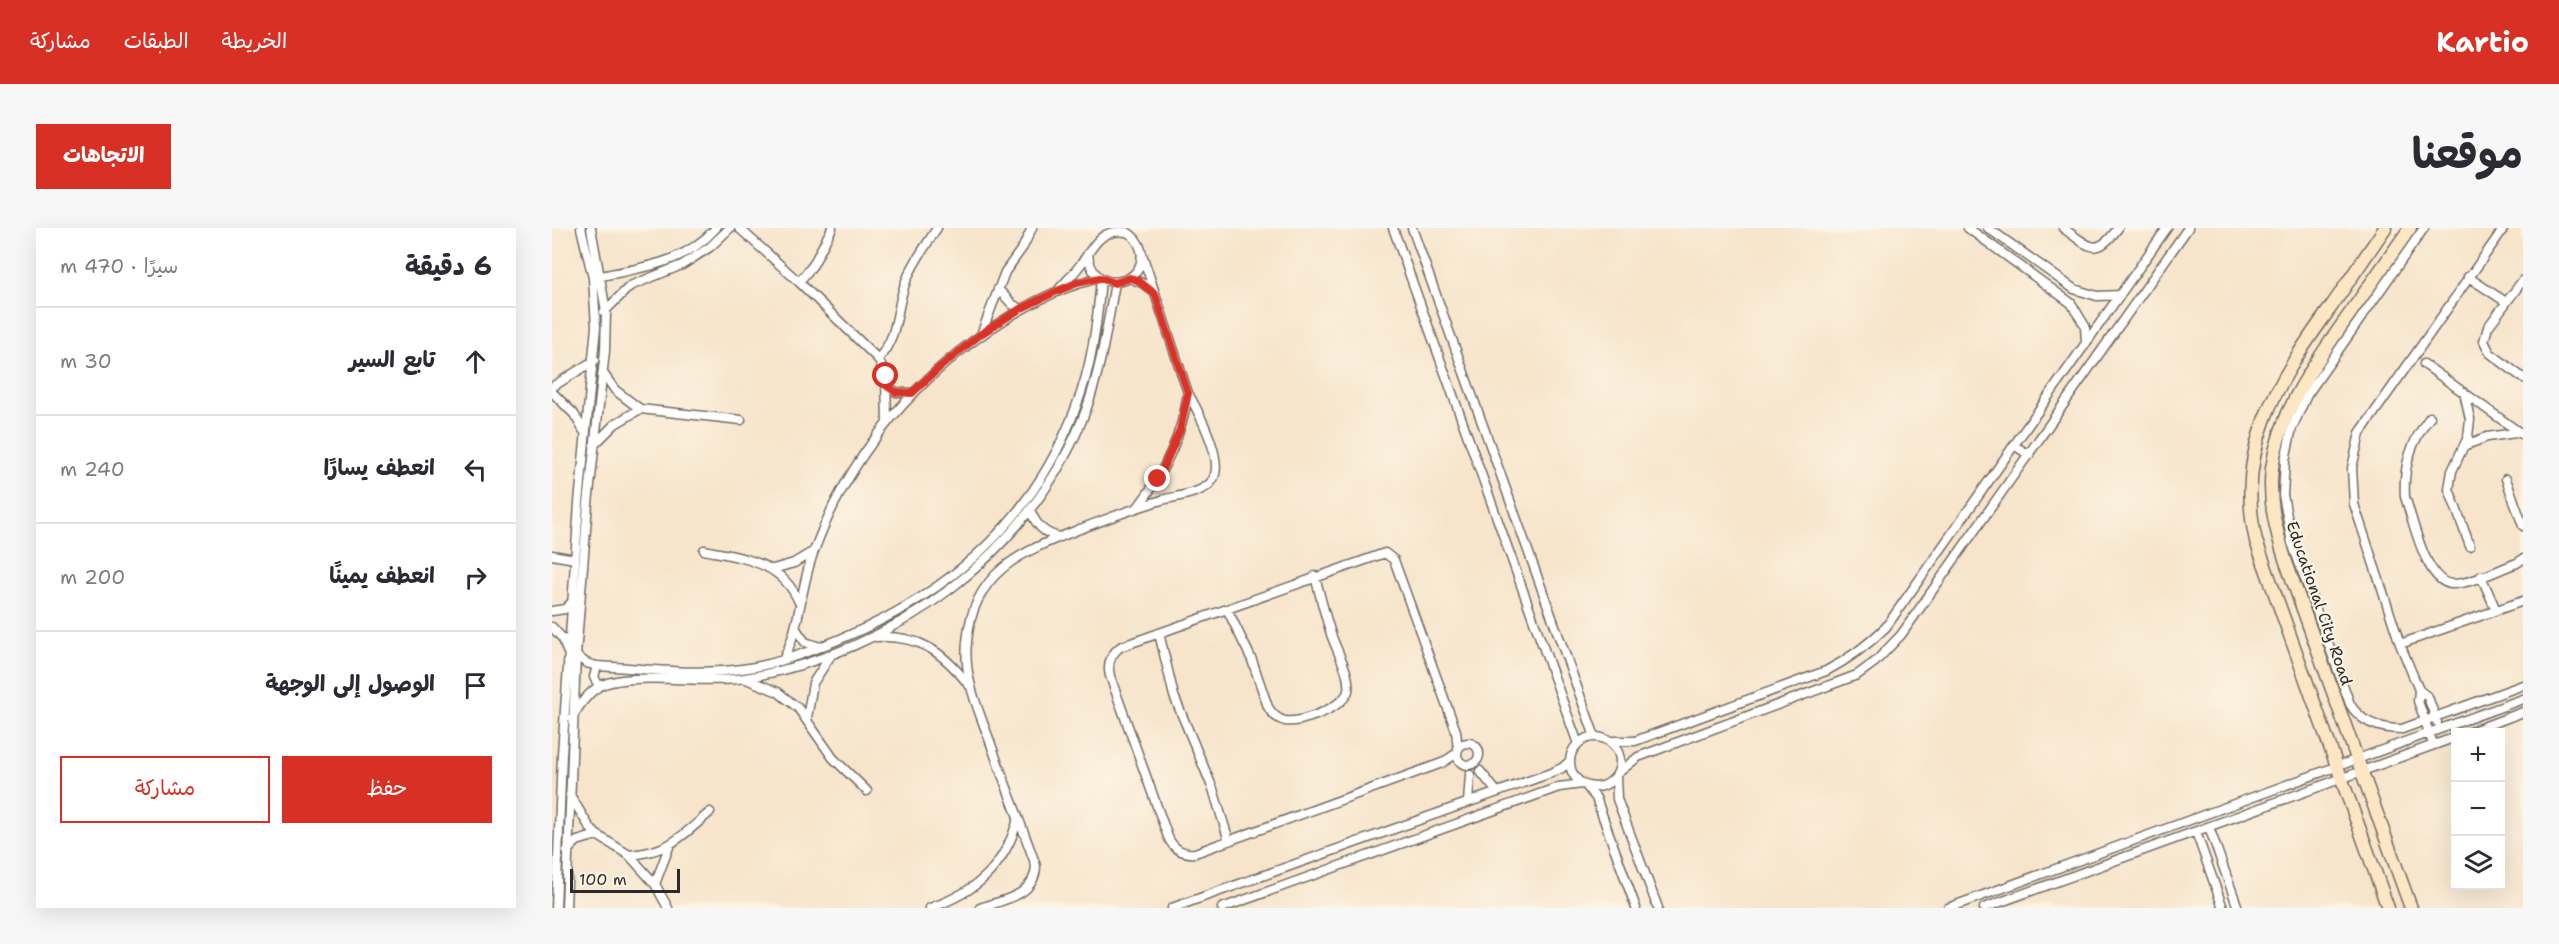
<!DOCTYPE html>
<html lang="ar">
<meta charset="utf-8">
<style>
:root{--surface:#fff;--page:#f7f7f7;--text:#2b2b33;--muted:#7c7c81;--line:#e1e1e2;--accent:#d93025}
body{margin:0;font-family:"Shantell Sans","Playpen Sans Arabic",sans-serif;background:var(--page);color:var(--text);direction:rtl}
.controls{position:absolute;right:18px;bottom:18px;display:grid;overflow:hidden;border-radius:0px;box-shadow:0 6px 24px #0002}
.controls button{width:54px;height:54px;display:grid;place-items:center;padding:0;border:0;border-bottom:2px solid var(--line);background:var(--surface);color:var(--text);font:30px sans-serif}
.scale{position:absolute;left:18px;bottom:15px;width:110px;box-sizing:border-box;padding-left:6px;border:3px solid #2b2b2b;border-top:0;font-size:16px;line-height:21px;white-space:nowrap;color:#2b2b2b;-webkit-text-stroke:4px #fcf5e5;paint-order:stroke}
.stop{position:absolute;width:18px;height:18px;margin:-14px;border:4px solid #d93025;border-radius:50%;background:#fff}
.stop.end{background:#d93025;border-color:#fff;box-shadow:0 2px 6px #0008}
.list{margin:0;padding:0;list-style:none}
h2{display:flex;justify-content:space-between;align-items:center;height:78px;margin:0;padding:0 24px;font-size:26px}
h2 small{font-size:20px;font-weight:400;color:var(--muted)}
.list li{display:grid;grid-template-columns:39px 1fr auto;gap:18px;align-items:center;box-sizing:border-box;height:108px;padding:0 24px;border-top:2px solid var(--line)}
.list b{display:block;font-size:22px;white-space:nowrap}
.list em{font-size:20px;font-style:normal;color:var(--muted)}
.actions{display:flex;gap:12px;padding:18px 24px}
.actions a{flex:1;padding:14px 0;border:2px solid var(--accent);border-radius:0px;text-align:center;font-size:21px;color:var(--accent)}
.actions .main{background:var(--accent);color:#fff}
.icon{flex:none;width:33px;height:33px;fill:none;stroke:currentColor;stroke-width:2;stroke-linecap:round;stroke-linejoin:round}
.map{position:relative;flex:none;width:1971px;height:680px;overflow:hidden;direction:ltr;border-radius:0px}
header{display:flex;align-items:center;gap:36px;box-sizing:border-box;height:84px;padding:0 30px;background:var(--accent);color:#fff}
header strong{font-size:28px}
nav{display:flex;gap:33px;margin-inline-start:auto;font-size:21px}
.intro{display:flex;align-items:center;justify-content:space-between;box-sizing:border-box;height:144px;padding:0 36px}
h1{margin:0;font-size:42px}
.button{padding:15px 27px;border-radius:0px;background:var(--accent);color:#fff;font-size:21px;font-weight:700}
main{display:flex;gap:36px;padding:0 36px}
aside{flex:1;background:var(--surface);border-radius:0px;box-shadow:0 6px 24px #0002}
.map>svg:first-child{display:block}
</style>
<header>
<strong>Kartio</strong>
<nav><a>الخريطة</a><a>الطبقات</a><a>مشاركة</a></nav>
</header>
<div class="intro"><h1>موقعنا</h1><a class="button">الاتجاهات</a></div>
<main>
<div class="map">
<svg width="1971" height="680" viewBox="0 0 1971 680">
<rect width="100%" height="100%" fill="#fcf5e5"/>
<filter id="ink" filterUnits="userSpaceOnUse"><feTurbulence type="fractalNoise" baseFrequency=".0167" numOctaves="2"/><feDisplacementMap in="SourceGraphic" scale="12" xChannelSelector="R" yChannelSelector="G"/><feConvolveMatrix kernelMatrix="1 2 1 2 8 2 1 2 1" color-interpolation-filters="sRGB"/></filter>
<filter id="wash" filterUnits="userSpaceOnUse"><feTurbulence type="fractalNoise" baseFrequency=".008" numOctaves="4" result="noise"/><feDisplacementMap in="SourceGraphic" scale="24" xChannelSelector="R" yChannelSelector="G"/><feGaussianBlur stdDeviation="1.35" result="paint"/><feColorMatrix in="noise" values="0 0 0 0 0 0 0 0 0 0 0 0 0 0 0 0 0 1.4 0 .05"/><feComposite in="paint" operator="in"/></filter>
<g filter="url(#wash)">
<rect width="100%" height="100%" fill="#f7e4cb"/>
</g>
<g filter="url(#ink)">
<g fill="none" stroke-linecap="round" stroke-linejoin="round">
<defs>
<path id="street" d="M187,0l60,54 79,77 8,17 1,46
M841,0l185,516
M860,0l183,509
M1416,0l103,75 14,23 1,17
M1436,0l86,61 23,7 23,-1
M1511,0c26,18 33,31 55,0
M1872,0l-117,167 -15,33 -7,32 -2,35 9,48 58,161c11,19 32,25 52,25l121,-44
M45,49c45,-10 86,-12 119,-49
M1916,49l38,25
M578,50l14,6 11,9
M1971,52l-35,47 -4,14 6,12 33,25
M247,54l14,-17 19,-37
M508,60c8,-8 15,-16 21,-24 12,-16 18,-36 46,-32 7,4 12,11 14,18 7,37 -51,46 -53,3
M446,61l14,15 8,5
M52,84l26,-26 52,-21 28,-18 20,-19
M430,104l23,-60 18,-25 9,-19
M326,131c22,-25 17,-49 28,-78 8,-20 20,-35 31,-53
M1872,136l99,71
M51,145l12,17 25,19 101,11
M335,158l9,6 16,1
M0,159l43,-27
M0,164l22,22 11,19
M1912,164l6,27 -2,18 -16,34 -3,18 21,57
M1878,189c-19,25 -27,49 -25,80 8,22 20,84 46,87 18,1 49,-15 66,-21l6,-4
M42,217l21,-21 25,-15
M1462,217l15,10
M1914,217l21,-8 36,-5
M1954,251l17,47
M586,279c26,-34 44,-71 50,-114
M478,282c6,15 14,24 30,27
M152,322c39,8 77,11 95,52
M0,327l23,4
M221,341l21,-6 20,-12
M1929,348l15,34
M675,381l25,51 16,47c4,7 9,12 17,14 15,3 59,-14 63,-30 3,-17 -12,-41 -17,-57 -6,-19 -11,-38 -16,-58
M0,383l13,-2 7,-7
M0,399l11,12 4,12
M244,401l9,13 15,5
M607,405l15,63 39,93 16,52
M324,409c44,-2 67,15 93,48
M1848,416l123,-43
M24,427l10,8 11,3c48,2 96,10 145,3 27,-3 53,-12 78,-22 118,-44 211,-118 256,-240 16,-41 21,-84 25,-128
M231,432c18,-34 17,-73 31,-109 35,-96 104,-177 190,-231 30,-19 61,-35 96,-42
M45,438l-3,11 5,9
M194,451l32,13 20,16 35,50 34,33
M1867,462l9,7 9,25
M20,490c7,-12 14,-23 26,-31 27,-17 110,-2 147,-9 149,-25 287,-125 341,-268 15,-41 21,-84 29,-127
M255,490l6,-35 18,-28
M1915,505l56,-21
M1018 534a25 25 0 1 1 50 0a25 25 0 1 1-50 0Z
M1057,513h26l191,-70c23,-12 41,-25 60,-44l281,-399
M905 526a11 11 0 1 1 22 0a11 11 0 1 1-22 0Z
M1881,516l-15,-43 1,-11 -19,-46 -46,-140 -2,-36 8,-35 144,-205
M905,525l-15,10 -247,90c-12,1 -22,-4 -27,-16l-58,-161c-3,-12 0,-21 10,-29l265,-94 9,7 62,171 2,18
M928,543l17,21
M1066,545l20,-16 219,-82 18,-13 26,-27 287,-407
M1064,549l1,22 41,109
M1035,559l9,11 40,110
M18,567l20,33 7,7 32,20 26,29 13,24
M916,574l2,-27
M1657,599l29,81
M1644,604l27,76
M15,623l10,-10 20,-6
M77,627c40,-3 52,-18 81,-43
M103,656l14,-37
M4,680l6,-154 17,-251 17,-176 -3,-49 -12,-50
M14,680l10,-253 12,-151 17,-153 1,-40 -15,-83
M378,680c46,-16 74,-40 88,-89
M428,680c23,-8 55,-12 56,-42 -14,-40 -30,-79 -44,-119 -12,-34 -29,-68 -25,-105 6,-72 55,-90 113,-113 27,-10 54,-21 82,-29 14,-4 41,-6 50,-19 14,-19 -14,-70 -24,-88l-47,-142
M620,680l379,-135 11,-5 8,-7
M670,680l337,-121 23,-3
M1396,680c192,-68 383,-140 575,-209
M1432,680l472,-171"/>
<path id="secondary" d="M1833,0c-18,26 -36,53 -54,79 -52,72 -97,141 -75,234l132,367
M1858,0c-22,31 -44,63 -66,94 -32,46 -64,89 -72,146 -4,33 4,63 14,94l125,346"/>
</defs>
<use href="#street" stroke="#726c63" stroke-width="11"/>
<use href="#secondary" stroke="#726c63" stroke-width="15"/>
<use href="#street" stroke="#fff" stroke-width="8"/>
<use href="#secondary" stroke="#fce6c4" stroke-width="12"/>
</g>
</g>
<g fill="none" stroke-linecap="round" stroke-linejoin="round" filter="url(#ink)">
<path stroke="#d93025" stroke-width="8" d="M334,148l1,10 9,6 16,1 28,-26 41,-33 39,-25 35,-17 22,-9 23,-5 15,5 15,-5 7,2 18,14 33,99 -8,37 -22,49"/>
</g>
<g text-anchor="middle" stroke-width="4.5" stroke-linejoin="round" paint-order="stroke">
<g font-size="16" fill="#2b2b2b" stroke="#fcf5e5">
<text transform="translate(1768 375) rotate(71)" y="6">Educational City Road</text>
</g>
</g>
</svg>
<div class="controls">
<button>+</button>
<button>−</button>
<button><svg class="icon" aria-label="layers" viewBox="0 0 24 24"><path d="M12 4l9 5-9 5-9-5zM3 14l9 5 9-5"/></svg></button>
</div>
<div class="scale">100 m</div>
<div class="stop" style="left:334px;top:148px"></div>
<div class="stop end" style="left:606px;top:251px"></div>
</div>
<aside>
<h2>6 دقيقة<small>سيرًا · 470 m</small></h2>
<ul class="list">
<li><svg class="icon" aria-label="ahead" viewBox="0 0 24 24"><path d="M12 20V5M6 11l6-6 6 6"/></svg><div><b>تابع السير</b></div><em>30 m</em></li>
<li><svg class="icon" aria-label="left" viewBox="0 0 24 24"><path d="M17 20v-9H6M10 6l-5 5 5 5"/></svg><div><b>انعطف يسارًا</b></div><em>240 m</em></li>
<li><svg class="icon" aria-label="right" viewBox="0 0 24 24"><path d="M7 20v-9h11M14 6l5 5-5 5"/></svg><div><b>انعطف يمينًا</b></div><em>200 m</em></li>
<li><svg class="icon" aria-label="arrive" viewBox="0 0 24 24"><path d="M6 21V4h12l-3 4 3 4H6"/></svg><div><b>الوصول إلى الوجهة</b></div></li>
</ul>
<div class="actions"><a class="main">حفظ</a><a>مشاركة</a></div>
</aside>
</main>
